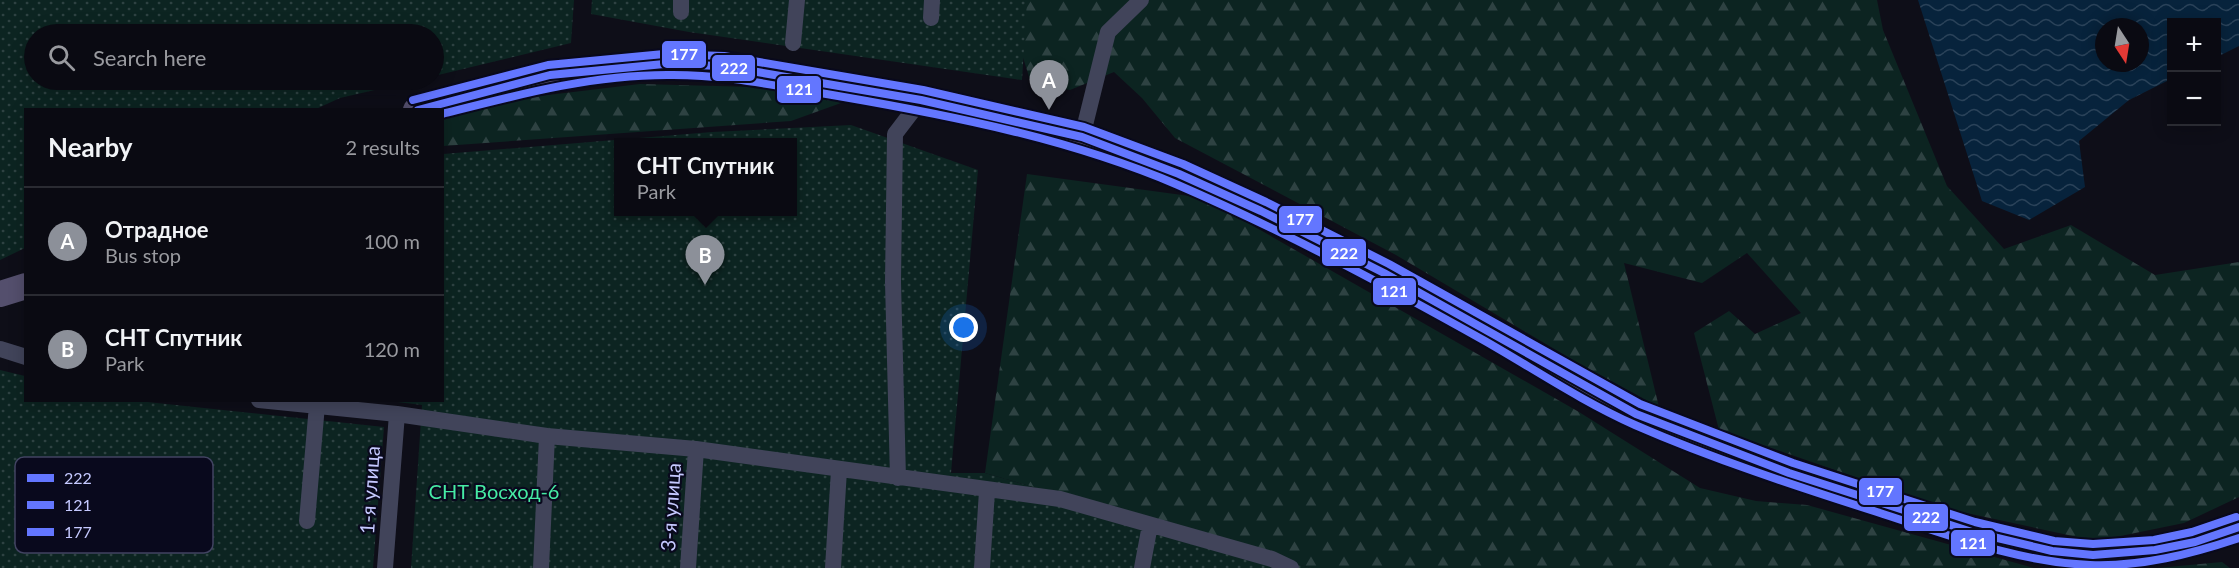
<!DOCTYPE html>
<meta charset="utf-8">
<style>
:root{--surface:#0a0a12;--page:#13131b;--text:#f1f3f6;--muted:#999a9f;--line:#2a2b32;--accent:#8c9099}
body{margin:0;font-family:Lato,sans-serif;background:var(--page);color:var(--text)}
.controls{position:absolute;right:18px;top:18px;display:grid;overflow:hidden;border-radius:0px;box-shadow:0 3px 15px #0003}
.controls button{width:54px;height:54px;display:grid;place-items:center;padding:0;border:0;border-bottom:2px solid var(--line);background:var(--surface);color:var(--text);font:30px sans-serif}
.compass{position:absolute;left:2095px;top:18px;width:54px;height:54px;border-radius:50%;background:var(--surface);box-shadow:0 3px 15px #0003;rotate:168deg}
.you{position:absolute;left:964px;top:328px;width:21px;height:21px;margin:-15px;border:4px solid #fff;border-radius:50%;background:#1a73e8;box-shadow:0 0 0 9px #1a73e833}
.badge{display:grid;place-items:center;width:39px;height:39px;border-radius:50%;background:var(--accent);color:#fff;font-size:20px;font-weight:700}
.pin{position:absolute;translate:-50% -50px;filter:drop-shadow(0 2px 3px #0008)}
.pin::after{content:'';position:absolute;top:32px;width:21px;height:18px;background:inherit;clip-path:polygon(0 0,100% 0,50% 100%)}
.popup{position:absolute;left:614px;top:138px;width:183px;height:78px;box-sizing:border-box;display:grid;place-content:center;border-radius:0px;background:var(--surface);filter:drop-shadow(0 2px 4px #0005);font-size:20px;white-space:nowrap;color:var(--muted)}
.popup b{font-size:22px;color:var(--text)}
.popup::after{content:'';position:absolute;left:50%;top:100%;margin-left:-12px;border:12px solid transparent;border-top-color:var(--surface)}
.list{margin:0;padding:0;list-style:none}
h2{display:flex;justify-content:space-between;align-items:center;height:78px;margin:0;padding:0 24px;font-size:26px}
h2 small{font-size:20px;font-weight:400;color:var(--muted)}
.list li{display:grid;grid-template-columns:39px 1fr auto;gap:18px;align-items:center;box-sizing:border-box;height:108px;padding:0 24px;border-top:2px solid var(--line)}
.list b{display:block;font-size:22px;white-space:nowrap}
.list p{margin:0;font-size:20px;white-space:nowrap;color:var(--muted)}
.list em{font-size:20px;font-style:normal;color:var(--muted)}
.icon{flex:none;width:33px;height:33px;fill:none;stroke:currentColor;stroke-width:2;stroke-linecap:round;stroke-linejoin:round}
.map{position:relative;flex:none;width:2239px;height:568px;overflow:hidden}
.search{position:absolute;background:var(--surface);box-shadow:0 3px 15px #0003;left:24px;top:24px;width:420px;height:66px;display:flex;align-items:center;gap:15px;box-sizing:border-box;padding:0 21px;border-radius:33px;color:var(--muted);font-size:22px}
.panel{position:absolute;background:var(--surface);box-shadow:0 3px 15px #0003;left:24px;top:108px;width:420px;height:294px;border-radius:0px}
.map>svg:first-child{display:block}
</style>
<div class="map">
<svg width="2239" height="568" viewBox="0 0 2239 568">
<defs>
<pattern id="forest-firs" width="22" height="20" patternUnits="userSpaceOnUse" patternTransform="scale(1.5)"><rect width="22" height="20" fill="#0c2421"/><path d="M5 1l3.5 6h-7zM16 11l3.5 6h-7z" fill="#2e4242"/></pattern>
<pattern id="garden-dots" width="8" height="8" patternUnits="userSpaceOnUse" patternTransform="scale(1.5)"><rect width="8" height="8" fill="#0c2421"/><path d="M2 2h.1M6 6h.1" fill="none" stroke="#2e4242" stroke-width="1.8" stroke-linecap="round"/></pattern>
<pattern id="water-waves" width="16" height="10" patternUnits="userSpaceOnUse" patternTransform="scale(1.5)"><rect width="16" height="10" fill="#07233c"/><path d="M0 5q4-4 8 0t8 0" fill="none" stroke="#2a4259"/></pattern>
</defs>
<rect width="100%" height="100%" fill="#0e0e18"/>
<path fill="url(#forest-firs)" d="M1005,0h872l6,30 64,156 57,63 67,-24 84,50 84,-13v235l-55,26 -88,18 -148,-32 -229,-79 -25,-97 35,-22 26,23 46,-21 -54,-60 -45,30 -78,-20 35,144 -81,-44 -182,-108 -221,-117 -33,-40 -28,-26 -44,18 -39,-7z
M640,84l154,4 47,15 -50,18 -348,25v-27l72,-20z
M1027,174l177,24 375,214 121,76 56,13 51,4 227,63h-723l-326,-95z
M2222,562l8,6h-73z"/>
<path fill="url(#garden-dots)" fill-rule="evenodd" d="M0,0h574l-3,43 -137,33v-42h-400v46h384l-78,18 -24,11 -290,1 -1,138 -25,12z
M592,0h435l-5,80 -333,-48 -98,-18z
M851,125l127,45 -27,303h34l326,95h-900l11,-163 -33,-4 53,-1 1,-246 269,-22zM618,142h174v70h-174z
M0,370l25,6 1,24 112,1 246,26 -11,141h-373z"/>
<path fill="url(#water-waves)" fill-rule="evenodd" d="M1918,0h321v46l-22,11 -1,-35h-44l-1,57 -42,21 -50,41 6,46 -56,33 -47,-19zM2104,27h36v36h-36z"/>
<g fill="none" stroke-linecap="round" stroke-linejoin="round">
<path stroke="#41445a" stroke-width="16" d="M681,12v-12
M931,18l1,-18
M793,43l4,-43
M1082,137l26,-105 33,-32
M0,349l26,8
M259,400l138,14 150,22 149,13 364,50 212,60 19,9
M898,478l-5,-196 2,-148 26,-34
M307,521l10,-116
M385,568l12,-154
M541,568l6,-132
M688,568l8,-119
M833,568l6,-98
M982,568l5,-77
M1142,568l8,-43"/>
<path stroke="#544f6d" stroke-width="26" d="M416,110l134,-35 114,-11 58,2 199,34 161,37 97,37 82,37 123,62 252,141 153,59 183,59 80,19 41,4 62,-5 40,-8 44,-15
M0,294l26,-8"/>
<defs>
<path id="bus-1" d="M418,110l132,-35 114,-11 58,2 199,34 161,37 97,37 82,37 123,62 252,141 153,59 183,59 80,19 41,4 62,-5 40,-8 44,-15"/>
<path id="bus-2" d="M442,114c75,-19 148,-39 225,-39 58,-1 114,12 171,21 116,20 232,43 340,89 106,46 207,100 307,156 49,28 98,61 150,84 78,34 161,61 242,87 68,22 140,50 213,53 51,2 101,-11 149,-27"/>
<path id="bus-3" d="M413,100l135,-35 116,-11 60,2 199,34 161,37 99,37 83,38 123,62 251,140 153,59 182,59 79,19 39,3 61,-4 38,-8 44,-15"/>
</defs>
<use href="#bus-1" stroke="#09091d" stroke-width="12"/>
<use href="#bus-2" stroke="#09091d" stroke-width="12"/>
<use href="#bus-3" stroke="#09091d" stroke-width="12"/>
<use href="#bus-1" stroke="#6376ff" stroke-width="8"/>
<use href="#bus-2" stroke="#6376ff" stroke-width="8"/>
<use href="#bus-3" stroke="#6376ff" stroke-width="8"/>
</g>
<g text-anchor="middle" stroke-width="4.5" stroke-linejoin="round" paint-order="stroke">
<g font-size="20" fill="#c5c9ff" stroke="#09091d">
<text transform="translate(370 490) rotate(-86)" y="7">1-я улица</text>
<text transform="translate(671 507) rotate(-86)" y="7">3-я улица</text>
</g>
<g font-size="20" fill="#46eba4" stroke="#09091d">
<text x="494" y="499">СНТ Восход-6</text>
</g>
</g>
<rect x="15" y="457" width="198" height="96" rx="9" fill="#09091d" stroke="#414361" stroke-width="1.5"/>
<rect x="27" y="474" width="27" height="8" fill="#6376ff"/>
<rect x="27" y="501" width="27" height="8" fill="#6376ff"/>
<rect x="27" y="528" width="27" height="8" fill="#6376ff"/>
<g font-size="16" fill="#c5c9ff">
<text x="64" y="484">222</text>
<text x="64" y="511">121</text>
<text x="64" y="538">177</text>
</g>
<g stroke="#09091d" stroke-width="2">
<rect x="661" y="40" width="46" height="29" rx="6" fill="#6376ff"/>
<rect x="711" y="54" width="45" height="28" rx="6" fill="#6376ff"/>
<rect x="776" y="75" width="46" height="29" rx="6" fill="#6376ff"/>
<rect x="1278" y="205" width="45" height="29" rx="6" fill="#6376ff"/>
<rect x="1321" y="238" width="46" height="29" rx="6" fill="#6376ff"/>
<rect x="1372" y="277" width="45" height="29" rx="6" fill="#6376ff"/>
<rect x="1858" y="477" width="45" height="29" rx="6" fill="#6376ff"/>
<rect x="1903" y="503" width="46" height="29" rx="6" fill="#6376ff"/>
<rect x="1950" y="529" width="46" height="28" rx="6" fill="#6376ff"/>
</g>
<g font-size="16" text-anchor="middle" font-weight="bold" fill="#fff">
<text x="684" y="60">177</text>
<text x="734" y="74">222</text>
<text x="799" y="95">121</text>
<text x="1300" y="225">177</text>
<text x="1344" y="259">222</text>
<text x="1394" y="297">121</text>
<text x="1880" y="497">177</text>
<text x="1926" y="523">222</text>
<text x="1973" y="549">121</text>
</g>
</svg>
<div class="controls">
<button>+</button>
<button>−</button>
</div>
<svg class="compass" viewBox="-18 -18 36 36"><path d="M0-13l5 13h-10z" fill="#e53935"/><path d="M0 13l5-13h-10z" fill="#999a9f"/></svg>
<div class="you"></div>
<div class="pin badge" style="left:1049px;top:110px">A</div>
<div class="pin badge" style="left:705px;top:285px">B</div>
<div class="popup"><b>СНТ Спутник</b>Park</div>
<div class="search"><svg class="icon" aria-label="search" viewBox="0 0 24 24"><circle cx="10" cy="10" r="6"/><path d="M15 15l6 6"/></svg>Search here</div>
<section class="panel">
<h2>Nearby<small>2 results</small></h2>
<ul class="list">
<li><span class="badge">A</span><div><b>Отрадное</b><p>Bus stop</p></div><em>100 m</em></li>
<li><span class="badge">B</span><div><b>СНТ Спутник</b><p>Park</p></div><em>120 m</em></li>
</ul>
</section>
</div>
